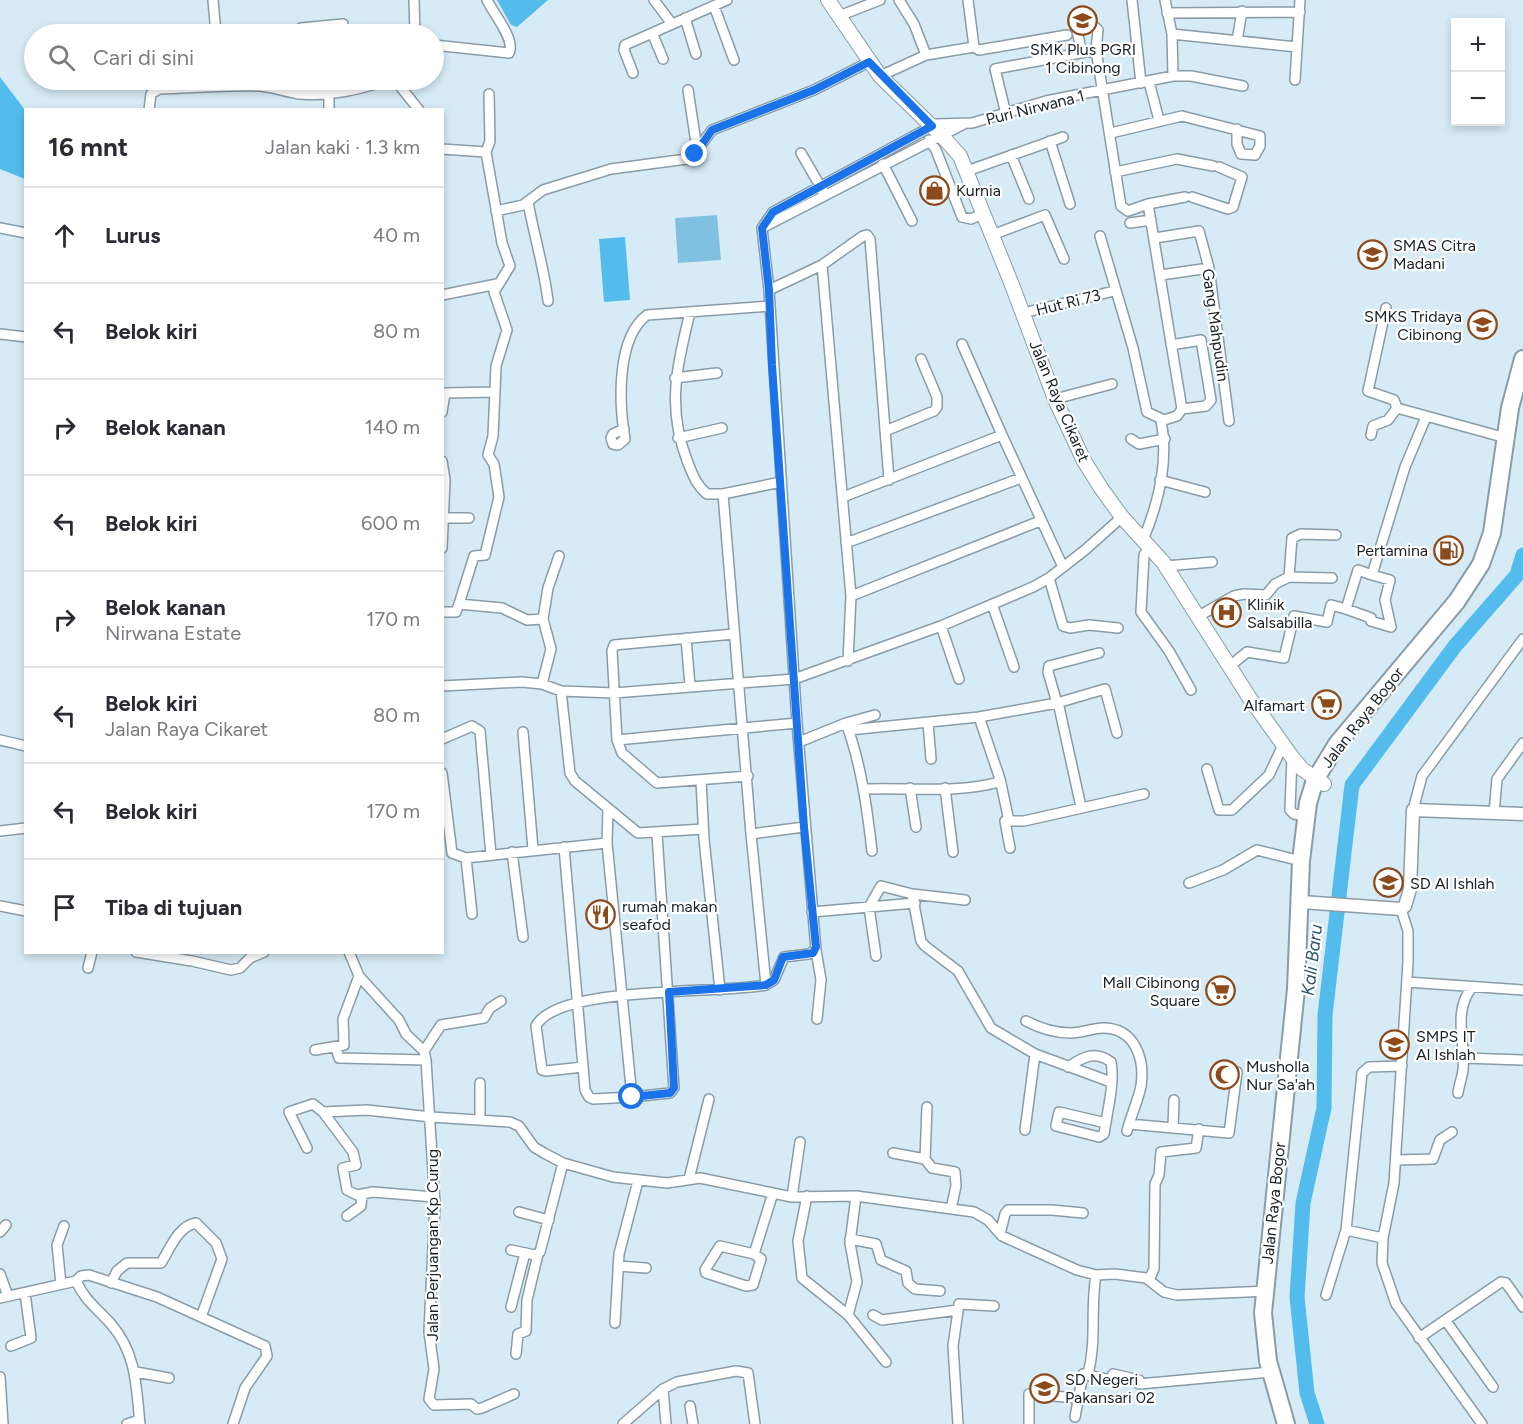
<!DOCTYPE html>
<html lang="id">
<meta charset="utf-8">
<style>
:root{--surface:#fff;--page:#f2f2f3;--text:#2b2b33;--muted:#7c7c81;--line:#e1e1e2}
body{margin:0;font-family:Figtree,sans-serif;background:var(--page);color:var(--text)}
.controls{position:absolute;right:18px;top:18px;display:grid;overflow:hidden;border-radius:0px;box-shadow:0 3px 9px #0003}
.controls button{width:54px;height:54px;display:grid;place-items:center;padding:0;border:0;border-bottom:2px solid var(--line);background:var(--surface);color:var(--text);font:30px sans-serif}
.stop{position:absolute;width:18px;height:18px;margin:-14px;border:4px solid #1a73e8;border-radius:50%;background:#fff}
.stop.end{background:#1a73e8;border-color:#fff;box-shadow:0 2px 6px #0008}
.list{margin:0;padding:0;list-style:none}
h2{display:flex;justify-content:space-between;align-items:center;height:78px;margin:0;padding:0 24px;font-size:26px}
h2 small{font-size:20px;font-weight:400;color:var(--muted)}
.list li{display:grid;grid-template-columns:39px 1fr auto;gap:18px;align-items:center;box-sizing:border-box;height:96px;padding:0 24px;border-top:2px solid var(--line)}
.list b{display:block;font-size:22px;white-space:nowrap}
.list p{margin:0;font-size:20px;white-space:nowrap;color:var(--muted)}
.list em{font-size:20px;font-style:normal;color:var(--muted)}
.icon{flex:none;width:33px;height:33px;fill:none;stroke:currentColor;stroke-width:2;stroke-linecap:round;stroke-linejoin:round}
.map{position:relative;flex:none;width:1523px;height:1424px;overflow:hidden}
.search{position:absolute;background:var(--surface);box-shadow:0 3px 9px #0003;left:24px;top:24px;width:420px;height:66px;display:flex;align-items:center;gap:15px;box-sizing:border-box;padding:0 21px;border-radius:33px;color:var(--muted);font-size:22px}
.panel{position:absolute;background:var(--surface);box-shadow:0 3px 9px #0003;left:24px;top:108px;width:420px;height:846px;border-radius:0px}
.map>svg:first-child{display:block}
</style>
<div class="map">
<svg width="1523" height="1424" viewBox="0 0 1523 1424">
<rect width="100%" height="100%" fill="#d6ebf6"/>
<path fill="#80c0e1" d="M717,215l4,45 -43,3 -3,-45z"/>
<path fill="#53bced" d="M497,0h51l-31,27 -6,-2z
M0,77l25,33v69l-25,-10z
M625,237l5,63 -26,2 -5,-63z"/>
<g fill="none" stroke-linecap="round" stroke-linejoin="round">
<path stroke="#53bced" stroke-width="15" d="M1317,1424l-10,-31 -10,-96 6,-94 21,-95 1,-93 27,-230 103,-139 62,-71 6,-20"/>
<defs>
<path id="minor" d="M213,0l3,34
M414,0l1,34
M654,0l18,24
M899,0l15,24 12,31
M968,0l6,47
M1132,0l9,83
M1165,0l7,34 1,42
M714,6l20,54
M1167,13l133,-1
M839,16l41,-16
M685,18l11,36
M297,34l4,-6 42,-4
M1172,34l125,13
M653,35l10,24
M1237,41l5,-30
M434,45l75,8c7,-13 -16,-40 -22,-53
M1082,53l-5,-22 17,-5 4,4 -2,20
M633,73l-9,-23 1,-5 102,-45
M880,76l46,-21 48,-8 5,3 88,-15
M297,80v14
M329,80v30
M395,80l24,30
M1295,80l5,-80
M1149,82l10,38
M688,90l9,59
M149,110l2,-16 8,-5c34,-1 67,-4 101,-3 14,1 27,7 41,8 31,3 61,-6 90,-14
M1006,114l-11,-45 101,-19 25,156 7,5 20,-7c11,68 23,137 34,205l24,-3 5,-6 -10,-60 -30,5
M964,124l-202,104 11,-16 163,-88 36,-1 74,-22 127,-25h18l52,10
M1237,129v15l4,10
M1111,133l71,-17 78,20v10l-5,9 -14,-1
M929,140l7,10 26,67 9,2 12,-5
M1050,141l20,63
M442,149l44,3
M801,153l22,38
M1011,155l18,44
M883,164l29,57
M967,171l96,-34
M1115,172l62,-13 36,7
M1192,197l36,12 5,-2 9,-30 -23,-10
M528,202c6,34 16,65 20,99
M1148,204l37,-7
M496,211l27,-6 20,-15 68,-21 76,-10 5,-2 20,-27 102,-40 55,-28
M1130,223l21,-3
M0,228l26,5
M992,235l53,-20 19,44
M1100,236l33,112 14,64 17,8 13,-4 5,-7
M1155,238l44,-7 10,37 20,153
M822,265l29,331 -3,65
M1161,275l41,-6
M769,290l53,-25 41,-29 4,-1 3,4 19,241
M442,295l55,-11
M1386,308l-18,83 26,9 3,8 109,30
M690,312c-13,56 -24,95 -2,151 5,12 8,22 19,31h16l58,-12
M1023,313l91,-22
M0,334l26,3
M962,344l40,91
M675,378l42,-5
M445,393l49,-1
M1055,399l57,-15
M442,412l3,-19
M624,429l-11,5 -2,4 2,6 5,1 7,-6c-6,-35 -9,-101 22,-124l123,-9
M885,431l49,-20 3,-4v-10l-16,-38
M1371,435l2,-9 15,-6 9,-12
M678,438l44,-10
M1131,439l8,5 26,-5
M442,461l3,19 -3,68
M1160,480l45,12
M723,494l28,340 15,151
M843,497l159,-62 61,132
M443,518h26
M1143,540c16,-38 26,-79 18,-120
M846,543l175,-65
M1150,546l-6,9 -3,57 28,39 22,39
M1166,566l46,-4
M1289,577l3,-39 9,-4 35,1
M1049,578l14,48 7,2 19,-3 29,3
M851,596l189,-75
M459,604l15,-48 11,-1 14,-58 -5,-33 -6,-9 5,-19 3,-70 11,-36 -13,-38 16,-26 -8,-23 -16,-91 4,-11 -1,-47
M992,604l22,63
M1346,609l25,9v3l20,6 -6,-27 5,-20 -18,-5
M442,612h14l3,-8 43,4 25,12 16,-1 8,30 -9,35
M1197,617l37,-21 10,-2 22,1 9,-11 14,-7 43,1
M543,619l5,-31 11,-32
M941,626l18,53
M734,634l-120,11 -2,6 5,89 5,13 35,30 91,-7
M686,638l4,48
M1230,666l17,-14 37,6 10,-42 33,6 4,-17 15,4 12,-39 14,5 33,-108 21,-50
M442,686l80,-4 20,2 19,7 53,2 180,-14 147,-53 92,-39 16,-9 36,-28 37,-33
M561,691l9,82 5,8 63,52 65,-4
M1058,702l23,105
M1057,703l-9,-31 1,-6 50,-13
M846,723c15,41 21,84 26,128
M928,723l3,36
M849,730l130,-13 78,-14 48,-14 12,44
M523,732l10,117
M442,739l30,-13 8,5 11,124
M0,740l26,6
M617,740l180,-17
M799,742l47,-19 29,-8
M1292,757l-2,53 4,4 12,2
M1207,769l12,41h13l37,-35 14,-30
M442,773l10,80 14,5 141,-15
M1000,779l9,42
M701,781l3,58 16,151
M910,788l6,39
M945,788l8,64
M864,789c44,-2 92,5 135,-7v-6l-20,-59
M1413,810l9,-34 101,-137
M1494,813l3,-34 26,-36
M0,831l26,-3
M751,834l53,-7
M564,847l21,243 4,7 4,2 39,-2 -25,-254 1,-33
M1010,848l-5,-27h19l120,-27
M512,852l11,85
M466,858l6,56
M1189,883l34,-13 34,-20 44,11
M912,894l9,47 4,5 33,25 33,57 44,26 76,28
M0,906l26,5
M1401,909l7,22v31l-14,221 -11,55 -1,25 14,41 86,120
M812,912l103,-9
M816,950l5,30 -4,39
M136,952l56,9 39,9 9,-2 10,-10 14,-6
M349,952l10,24 40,44 7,14 18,17 2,9 9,144 -6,128 5,37 -5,30 5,6 37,-1 6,5 5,-1 32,-14
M876,956l-7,-49 12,-21 31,8 53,6
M88,968l4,-16
M1407,982l116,8
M1026,1021c15,8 28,12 45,12 11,0 22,-5 32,-5 32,0 42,31 38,58 -3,15 -10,29 -14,45
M336,1048l3,10 87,2
M315,1050l29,-5 -1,-26 16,-43
M424,1051l17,-26 43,-7 6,-10 11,-7
M1463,1058l60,2
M583,1067l-37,4 -4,-1 -6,-44c21,-41 185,-32 230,-41l8,-5 10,-23 25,-3 7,-4 -19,-227 -28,-433 -7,-62
M1068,1067c15,-10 27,-17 43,-5 4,21 -4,50 -7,72l-5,3 -43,-11 3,-14 47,11
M1458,1093c1,-8 4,-15 5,-23 3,-29 -11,-57 9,-83
M632,1097l38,-4 4,-5 -17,-254
M323,1112l30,40 3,13 -13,3 4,22 10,5 16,-3 61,5
M480,1119v-36
M1129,1124l100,9 8,-61
M1173,1127l1,-27
M1025,1130l10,-76
M307,1148l-18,-36 24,-8 10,8 44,-2 64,7 79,5 9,4 15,21 10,6 19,10 50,14 54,6 33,-5 92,19 64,-1 118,16 14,8 14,16 75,34 19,5 19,-1 31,4 18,14 13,3 91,-4
M893,1153l32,6 7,9 23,4 1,14 -5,23
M925,1159l2,-52
M1396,1160l37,-1 7,-19 12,-8
M689,1179l20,-80
M807,1196l-9,45 4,37 46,37 38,47
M792,1197l8,-55
M519,1212l30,8
M347,1216l14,-10 1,-12
M1346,1230l37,8
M0,1232l6,-7
M1000,1234l5,-20 3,-4h44l31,3
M850,1239l26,5 5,16 25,11 2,12 7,6 25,2
M720,1246l34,8 7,5 -8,26 -7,1 -40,-13 -1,-3z
M511,1250l24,5 5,-3 23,-89
M754,1254l19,-61
M618,1266l28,2
M0,1274l8,22
M1149,1280l5,-11 1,-85 4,-9 2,-23 35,-4 3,-19
M76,1281c10,21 20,26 35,43 26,30 25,63 29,100
M111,1283l6,-12 10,-8h34c9,-14 17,-37 35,-40l20,20 6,16 -21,58
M61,1284l-4,-39 7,-19
M1326,1295l20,-65 16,-157 7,-6 33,-1
M0,1298l76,-17 5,-5 8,-1 68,22 108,49 2,10 -22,32 -12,36
M511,1307l14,-54
M848,1315l9,-33 -7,-39 6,-47
M873,1315l9,5 76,-10
M1446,1321l47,66
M615,1323l4,-69 19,-73
M1419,1338l82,-56 5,1 17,24
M11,1346l20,-8 -6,-45
M516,1354l2,-20 8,-3 1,-31 11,-46
M136,1372l33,6
M1088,1374c9,-34 2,-65 8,-99
M0,1377l3,47
M663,1389l3,35
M690,1406l3,18
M1075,1417l8,-43 28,6 2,-6 26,6v4l132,-12
M127,1424l12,-4
M623,1424l40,-35 14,-7 59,-11 12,2 7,51
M958,1424l-5,-78 6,-42 35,2
M1029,1424v-30l49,4"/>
<path id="tertiary" d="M1301,902l100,7 4,-3 5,-17 3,-79 110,4"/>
<path id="secondary" d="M828,0l52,76 63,61 17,19 52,129 43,114 29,62 17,27 21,29 41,45 86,135 43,60 10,12 22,15"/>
<path id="trunk" d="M1286,1424l-18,-63 -5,-48 33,-324 5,-128 7,-58 7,-23 22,-36 120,-143 24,-37 11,-31 18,-125 13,-49"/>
</defs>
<use href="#minor" stroke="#899ca7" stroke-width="12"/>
<use href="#tertiary" stroke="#899ca7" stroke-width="15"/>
<use href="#secondary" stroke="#899ca7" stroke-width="16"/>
<use href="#trunk" stroke="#899ca7" stroke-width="20"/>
<use href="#minor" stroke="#fff" stroke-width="9"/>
<use href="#tertiary" stroke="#fff" stroke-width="12"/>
<use href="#secondary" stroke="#fff" stroke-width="14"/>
<use href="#trunk" stroke="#fff" stroke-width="16"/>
</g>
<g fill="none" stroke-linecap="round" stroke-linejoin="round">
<path stroke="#1a73e8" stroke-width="8" d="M632,1097l38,-4 4,-5 -5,-96 97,-7 8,-5 9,-23 30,-4 3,-6 -12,-120 -32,-462 -3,-75 -7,-62 11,-16 159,-86 -63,-64 -55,28 -102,40 -17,24"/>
</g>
<defs>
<symbol id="school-ring" viewBox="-11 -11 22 22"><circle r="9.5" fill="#fff" stroke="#8d4a1b" stroke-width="1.5"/><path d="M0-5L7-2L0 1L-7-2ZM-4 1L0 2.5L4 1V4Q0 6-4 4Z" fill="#8d4a1b"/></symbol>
<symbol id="shop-ring" viewBox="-11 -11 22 22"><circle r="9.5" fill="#fff" stroke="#8d4a1b" stroke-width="1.5"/><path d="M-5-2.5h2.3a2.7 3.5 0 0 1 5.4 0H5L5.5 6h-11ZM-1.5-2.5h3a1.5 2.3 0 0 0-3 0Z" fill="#8d4a1b"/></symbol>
<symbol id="fuel-ring" viewBox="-11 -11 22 22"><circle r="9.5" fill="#fff" stroke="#8d4a1b" stroke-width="1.5"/><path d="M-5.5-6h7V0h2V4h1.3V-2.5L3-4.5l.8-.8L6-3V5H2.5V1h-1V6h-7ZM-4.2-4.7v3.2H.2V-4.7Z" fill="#8d4a1b"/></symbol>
<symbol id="hospital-ring" viewBox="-11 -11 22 22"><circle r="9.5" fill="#fff" stroke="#8d4a1b" stroke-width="1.5"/><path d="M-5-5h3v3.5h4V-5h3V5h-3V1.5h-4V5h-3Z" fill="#8d4a1b"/></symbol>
<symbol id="supermarket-ring" viewBox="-11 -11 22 22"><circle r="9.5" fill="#fff" stroke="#8d4a1b" stroke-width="1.5"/><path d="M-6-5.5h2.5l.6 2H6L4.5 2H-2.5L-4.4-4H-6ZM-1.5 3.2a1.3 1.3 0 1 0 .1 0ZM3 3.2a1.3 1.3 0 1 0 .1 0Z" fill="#8d4a1b"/></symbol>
<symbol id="restaurant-ring" viewBox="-11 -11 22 22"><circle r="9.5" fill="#fff" stroke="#8d4a1b" stroke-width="1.5"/><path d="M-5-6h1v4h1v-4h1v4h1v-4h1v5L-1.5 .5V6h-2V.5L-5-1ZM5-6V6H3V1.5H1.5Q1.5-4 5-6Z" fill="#8d4a1b"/></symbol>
<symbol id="mosque-ring" viewBox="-11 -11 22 22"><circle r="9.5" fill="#fff" stroke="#8d4a1b" stroke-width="1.5"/><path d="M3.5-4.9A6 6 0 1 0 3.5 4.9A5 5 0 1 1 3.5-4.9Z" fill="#8d4a1b"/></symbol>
</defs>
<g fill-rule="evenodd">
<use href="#school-ring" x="1066" y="4" width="33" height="33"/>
<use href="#shop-ring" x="918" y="174" width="33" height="33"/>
<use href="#school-ring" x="1356" y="238" width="33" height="33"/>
<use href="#school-ring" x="1466" y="308" width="33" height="33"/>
<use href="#fuel-ring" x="1432" y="534" width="33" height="33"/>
<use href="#hospital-ring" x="1210" y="596" width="33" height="33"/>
<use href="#supermarket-ring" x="1310" y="688" width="33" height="33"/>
<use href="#school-ring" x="1372" y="866" width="33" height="33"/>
<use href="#restaurant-ring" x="584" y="898" width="33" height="33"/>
<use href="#supermarket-ring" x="1204" y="974" width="33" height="33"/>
<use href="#school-ring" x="1378" y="1028" width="33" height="33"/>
<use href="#mosque-ring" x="1208" y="1058" width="33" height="33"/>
<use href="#school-ring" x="1028" y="1372" width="33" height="33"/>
</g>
<g text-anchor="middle" stroke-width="4.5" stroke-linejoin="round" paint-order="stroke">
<g font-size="16" fill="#192125" stroke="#fff" text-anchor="start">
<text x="1083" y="55" text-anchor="middle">SMK Plus PGRI<tspan x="1083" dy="18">1 Cibinong</tspan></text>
<text x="956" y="196">Kurnia</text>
<text x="1393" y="251">SMAS Citra<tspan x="1393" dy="18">Madani</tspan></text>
<text x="1462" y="322" text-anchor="end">SMKS Tridaya<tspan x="1462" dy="18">Cibinong</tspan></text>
<text x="1428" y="556" text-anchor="end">Pertamina</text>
<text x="1247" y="610">Klinik<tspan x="1247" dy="18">Salsabilla</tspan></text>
<text x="1305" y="711" text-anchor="end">Alfamart</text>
<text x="1410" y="889">SD Al Ishlah</text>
<text x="622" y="912">rumah makan<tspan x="622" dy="18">seafod</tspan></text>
<text x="1200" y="988" text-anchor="end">Mall Cibinong<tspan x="1200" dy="18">Square</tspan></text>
<text x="1416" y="1042">SMPS IT<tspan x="1416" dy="18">Al Ishlah</tspan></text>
<text x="1246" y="1072">Musholla<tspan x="1246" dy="18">Nur Sa'ah</tspan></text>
<text x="1065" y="1385">SD Negeri<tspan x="1065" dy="18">Pakansari 02</tspan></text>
</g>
<g font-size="16" fill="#192125" stroke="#fff">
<text transform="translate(1035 107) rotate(-14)" y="6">Puri Nirwana 1</text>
<text transform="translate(1068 302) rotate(-14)" y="6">Hut Ri 73</text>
<text transform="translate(1216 325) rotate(82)" y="6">Gang Mahpudin</text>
<text transform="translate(1060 401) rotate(67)" y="6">Jalan Raya Cikaret</text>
<text transform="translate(1362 717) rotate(-52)" y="6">Jalan Raya Bogor</text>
<text transform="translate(1273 1203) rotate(-84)" y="6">Jalan Raya Bogor</text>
<text transform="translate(432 1245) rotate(-90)" y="6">Jalan Perjuangan Kp Curug</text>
</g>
<g font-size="18" font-style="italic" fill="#2a566b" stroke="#fff">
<text transform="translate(1312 960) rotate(-83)" y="6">Kali Baru</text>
</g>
</g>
</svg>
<div class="controls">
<button>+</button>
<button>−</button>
</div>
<div class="stop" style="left:632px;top:1097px"></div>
<div class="stop end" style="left:695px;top:154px"></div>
<div class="search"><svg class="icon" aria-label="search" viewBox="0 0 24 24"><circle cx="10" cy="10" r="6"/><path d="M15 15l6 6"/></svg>Cari di sini</div>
<section class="panel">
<h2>16 mnt<small>Jalan kaki · 1.3 km</small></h2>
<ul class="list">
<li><svg class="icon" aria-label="ahead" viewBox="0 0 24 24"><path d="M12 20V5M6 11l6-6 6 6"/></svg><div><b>Lurus</b></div><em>40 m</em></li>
<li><svg class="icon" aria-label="left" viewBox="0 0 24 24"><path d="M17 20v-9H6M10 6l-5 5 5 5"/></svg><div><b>Belok kiri</b></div><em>80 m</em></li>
<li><svg class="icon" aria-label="right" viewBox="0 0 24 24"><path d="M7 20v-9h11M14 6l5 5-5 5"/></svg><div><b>Belok kanan</b></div><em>140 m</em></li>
<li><svg class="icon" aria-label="left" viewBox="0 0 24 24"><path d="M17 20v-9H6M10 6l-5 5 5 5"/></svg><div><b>Belok kiri</b></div><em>600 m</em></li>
<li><svg class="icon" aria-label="right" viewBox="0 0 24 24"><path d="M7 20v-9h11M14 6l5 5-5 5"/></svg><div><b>Belok kanan</b><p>Nirwana Estate</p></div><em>170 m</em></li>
<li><svg class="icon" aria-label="left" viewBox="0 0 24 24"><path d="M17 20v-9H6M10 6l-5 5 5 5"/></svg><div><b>Belok kiri</b><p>Jalan Raya Cikaret</p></div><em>80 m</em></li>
<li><svg class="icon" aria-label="left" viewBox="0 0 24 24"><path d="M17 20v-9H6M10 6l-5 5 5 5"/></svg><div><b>Belok kiri</b></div><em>170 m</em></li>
<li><svg class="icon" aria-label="arrive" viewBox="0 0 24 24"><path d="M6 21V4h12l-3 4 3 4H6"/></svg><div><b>Tiba di tujuan</b></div></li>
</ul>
</section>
</div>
